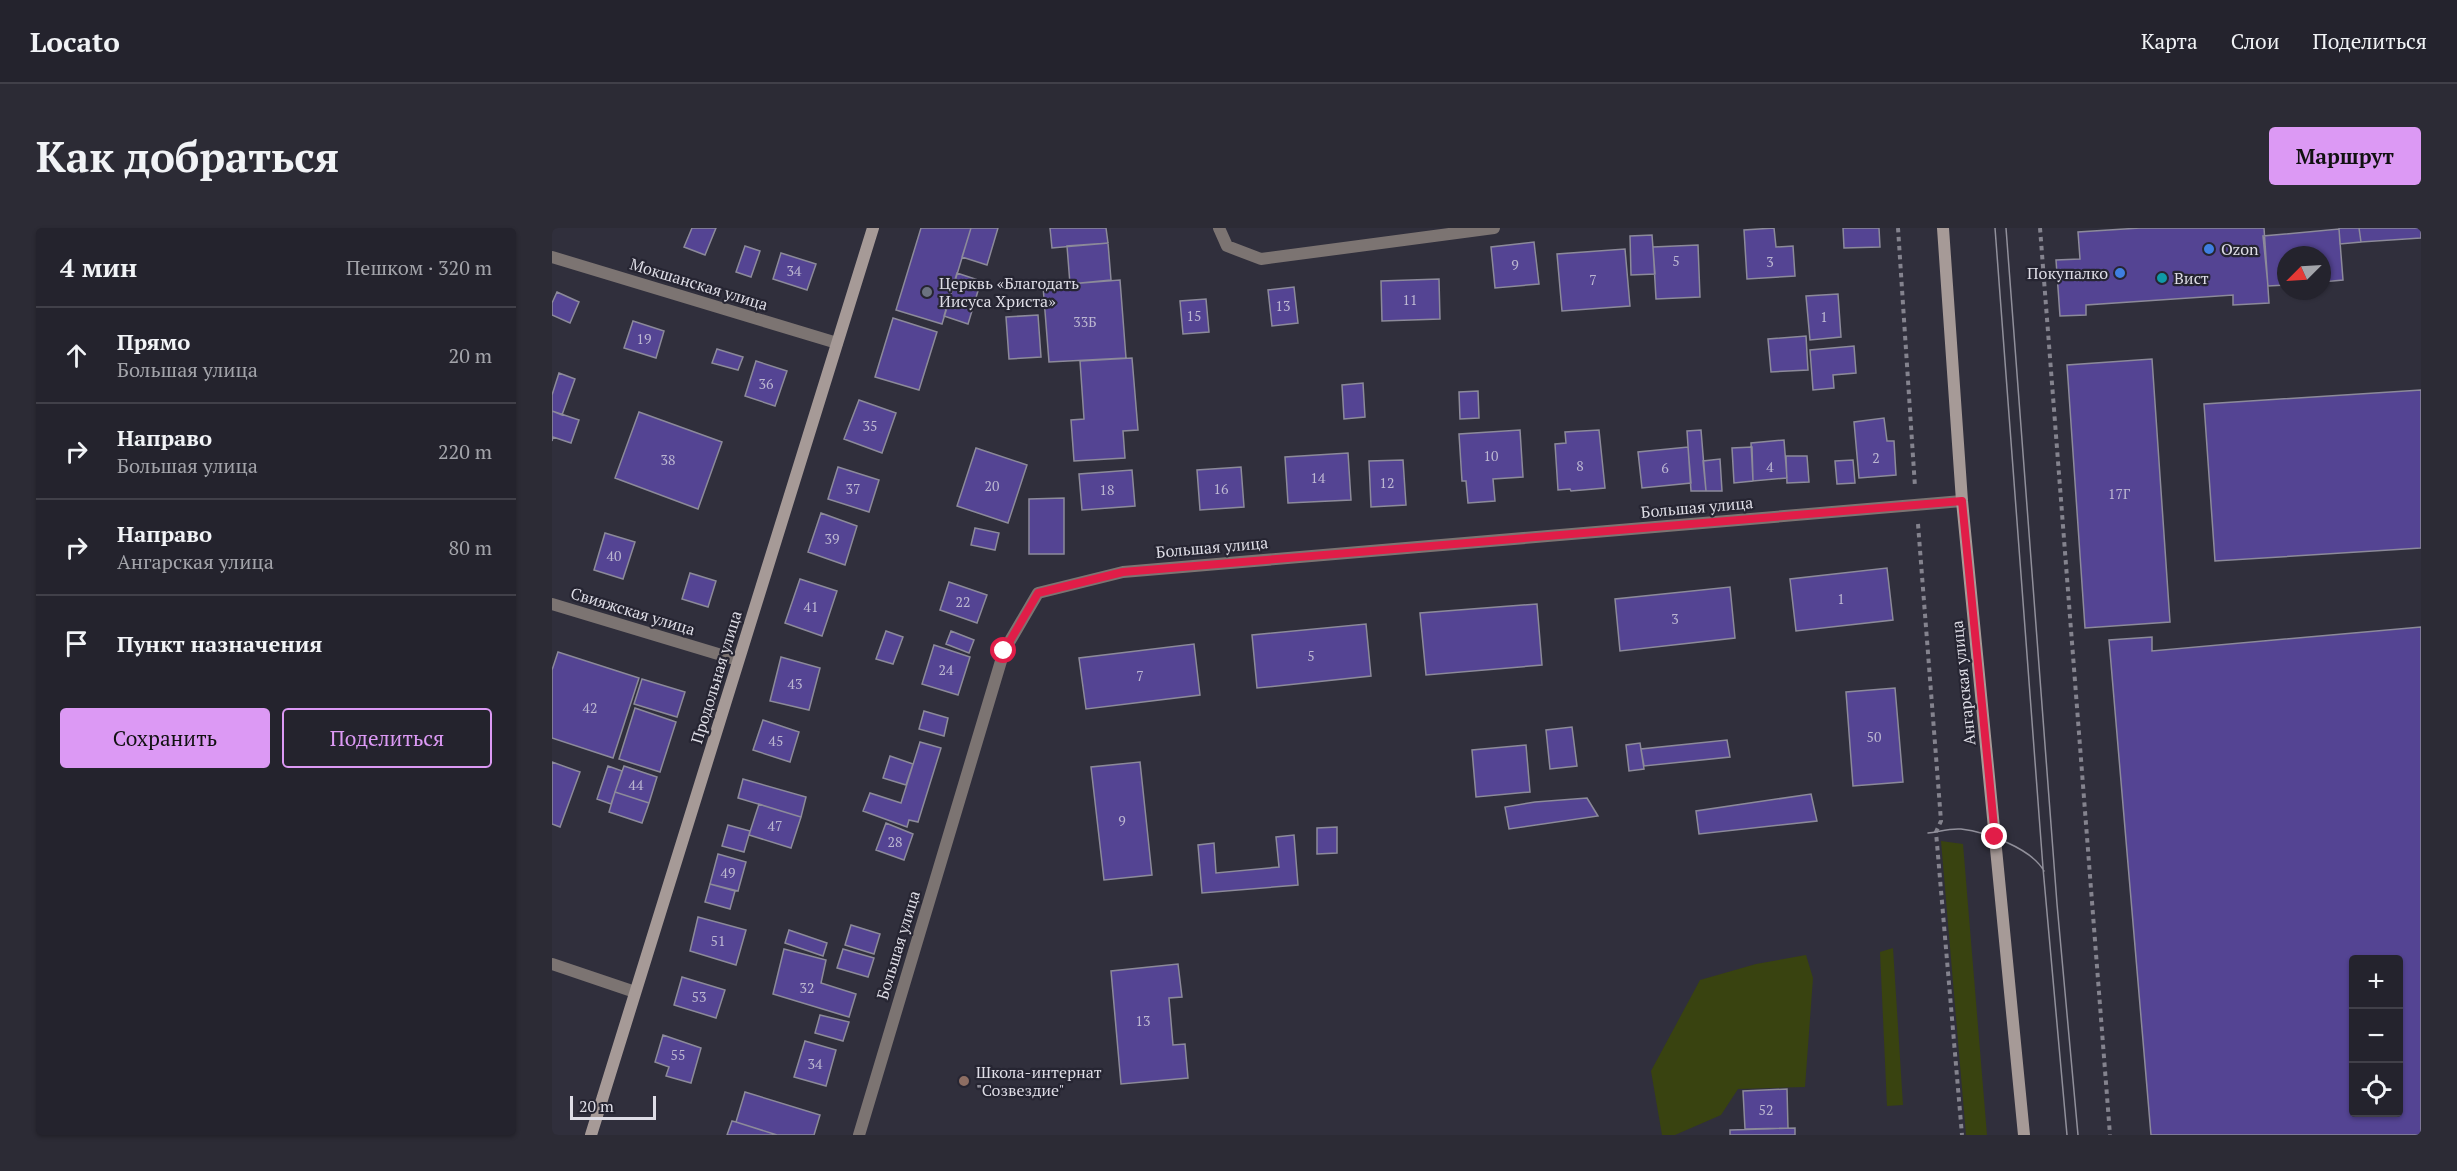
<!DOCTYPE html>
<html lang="ru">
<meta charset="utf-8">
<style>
:root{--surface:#24232d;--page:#2c2b35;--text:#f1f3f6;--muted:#a3a4aa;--line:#414049;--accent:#dc99f4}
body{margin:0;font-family:"PT Serif",serif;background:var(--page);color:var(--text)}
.controls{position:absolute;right:18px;bottom:18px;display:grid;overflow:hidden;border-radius:6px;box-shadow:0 2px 4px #0004}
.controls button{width:54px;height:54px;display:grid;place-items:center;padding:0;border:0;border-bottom:2px solid var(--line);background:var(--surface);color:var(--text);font:30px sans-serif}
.compass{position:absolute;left:1725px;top:18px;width:54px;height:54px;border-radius:50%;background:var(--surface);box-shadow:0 2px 4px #0004;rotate:246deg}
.scale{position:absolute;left:18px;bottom:15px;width:86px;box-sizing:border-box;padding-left:6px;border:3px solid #dedde6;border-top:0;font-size:16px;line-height:21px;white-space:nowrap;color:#dedde6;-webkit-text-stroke:4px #262532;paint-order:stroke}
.stop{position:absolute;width:18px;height:18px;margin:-14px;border:4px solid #e11d48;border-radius:50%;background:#fff}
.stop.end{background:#e11d48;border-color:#fff;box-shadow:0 2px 6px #0008}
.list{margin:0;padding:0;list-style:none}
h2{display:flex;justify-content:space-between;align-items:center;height:78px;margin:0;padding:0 24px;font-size:26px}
h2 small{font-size:20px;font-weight:400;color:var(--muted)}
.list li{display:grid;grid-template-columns:39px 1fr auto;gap:18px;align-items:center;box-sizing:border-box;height:96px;padding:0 24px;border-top:2px solid var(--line)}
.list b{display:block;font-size:22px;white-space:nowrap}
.list p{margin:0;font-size:20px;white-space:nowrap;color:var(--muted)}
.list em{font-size:20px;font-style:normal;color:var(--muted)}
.actions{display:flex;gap:12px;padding:18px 24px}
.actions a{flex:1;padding:14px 0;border:2px solid var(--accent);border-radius:6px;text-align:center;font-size:21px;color:var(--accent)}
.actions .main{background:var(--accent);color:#111}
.icon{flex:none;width:33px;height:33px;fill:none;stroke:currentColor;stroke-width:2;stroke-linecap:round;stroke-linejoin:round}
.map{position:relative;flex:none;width:1869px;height:907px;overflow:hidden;border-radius:6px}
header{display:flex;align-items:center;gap:36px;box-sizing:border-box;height:84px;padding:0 30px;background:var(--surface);border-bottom:2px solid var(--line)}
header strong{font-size:28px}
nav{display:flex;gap:33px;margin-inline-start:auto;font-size:21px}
.intro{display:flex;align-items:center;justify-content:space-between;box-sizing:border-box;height:144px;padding:0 36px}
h1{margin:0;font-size:42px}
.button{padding:15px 27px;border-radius:6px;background:var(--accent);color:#111;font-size:21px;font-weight:700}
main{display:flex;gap:36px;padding:0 36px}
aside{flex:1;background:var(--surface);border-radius:6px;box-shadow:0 2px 4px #0004}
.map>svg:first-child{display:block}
</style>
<header>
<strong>Locato</strong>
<nav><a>Карта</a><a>Слои</a><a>Поделиться</a></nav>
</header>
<div class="intro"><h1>Как добраться</h1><a class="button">Маршрут</a></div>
<main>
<aside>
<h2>4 мин<small>Пешком · 320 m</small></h2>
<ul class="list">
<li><svg class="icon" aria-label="ahead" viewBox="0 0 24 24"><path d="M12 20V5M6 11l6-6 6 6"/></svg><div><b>Прямо</b><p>Большая улица</p></div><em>20 m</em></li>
<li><svg class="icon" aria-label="right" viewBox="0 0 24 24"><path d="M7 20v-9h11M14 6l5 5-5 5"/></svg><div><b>Направо</b><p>Большая улица</p></div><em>220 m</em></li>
<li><svg class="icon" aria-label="right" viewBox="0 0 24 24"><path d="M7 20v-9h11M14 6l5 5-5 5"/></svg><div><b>Направо</b><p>Ангарская улица</p></div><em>80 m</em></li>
<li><svg class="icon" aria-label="arrive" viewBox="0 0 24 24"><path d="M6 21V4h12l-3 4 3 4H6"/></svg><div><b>Пункт назначения</b></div></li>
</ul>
<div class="actions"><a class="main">Сохранить</a><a>Поделиться</a></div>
</aside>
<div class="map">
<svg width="1869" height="907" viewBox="0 0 1869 907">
<rect width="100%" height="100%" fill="#302f3c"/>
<path fill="#394310" d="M1389,613l22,3 24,291h-21z
M1341,720l10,157 -16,1 -7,-154z
M1254,727l7,23 -8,109 -67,2 -17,26 -46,20h-13l-11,-64 49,-91 56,-16z"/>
<path fill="#544493" stroke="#8c8a9a" stroke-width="1.5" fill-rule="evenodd" d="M140,0h24l-11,27 -21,-8z
M369,0h50l-29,96 -46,-14z
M419,0h27l-11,37 -25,-8z
M498,0h56l2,15 -56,5z
M1222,0l2,19 17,-1 2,30 -48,3 -3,-49z
M1291,0h36l1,19 -36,1z
M1588,0h124l5,75 -36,2v-10l-147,10v10l-26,1 -4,-56 24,-1 -2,-27z
M1787,0h20l2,14 -21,2z
M1807,0h62v10l-60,4z
M1787,1l4,51 -21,2v-27h-36v30l-18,1 -5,-50z
M1100,7l3,39 -24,1 -1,-39z
M982,14l5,42 -44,4 -4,-41z
M556,15l3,37 -41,4 -3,-38z
M1146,17l2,52 -44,2 -3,-52z
M193,18l15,5 -9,26 -15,-5z
M1073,21l5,57 -68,5 -5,-57z
M229,25l35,11 -9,26 -34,-11z
M405,45l24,8 -13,43 -24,-8z
M887,51l1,40 -58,2 -1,-40z
M568,52l6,78 -77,4 -6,-76z
M742,59l4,36 -26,3 -4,-36z
M5,64l22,10 -9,21 -18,-8v-12z
M1286,66l3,43 -31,3 -4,-44z
M654,71l3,33 -26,2 -3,-33z
M486,87l3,42 -32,2 -3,-42z
M341,90l44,14 -18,58 -44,-13z
M81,93l31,10 -8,27 -32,-10z
M1254,108l2,34 -37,2 -3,-33z
M1302,118l2,27 -23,2 1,13 -21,2 -3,-40z
M165,121l26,8 -5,13 -26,-7z
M580,130l6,72 -15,1 2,27 -51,3 -3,-41 13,-1 -4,-58z
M1600,131l18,263 -85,6 -18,-263z
M204,133l31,10 -12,35 -30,-10z
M7,145l16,6 -13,36 -10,-4v-16z
M811,155l2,34 -21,2 -2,-34z
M1869,162v158l-206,13 -11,-157z
M926,163l1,27 -19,1 -1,-27z
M307,172l37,13 -14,40 -38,-14z
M0,183l27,9 -8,23 -18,-6 -1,4z
M87,184l83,30 -24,67 -83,-31z
M1332,190l3,23h7l2,34 -37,3 -5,-56z
M968,202l3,47 -30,2 2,22 -27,2 -2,-22h-4l-3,-47z
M1047,202l6,58 -34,3 -1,-2 -12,1 -3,-46 11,-1 -1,-11z
M1149,202l5,61h-15l-4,-60z
M1232,212l3,38 -34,3 -2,-38z
M1136,219l3,36 -49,5 -4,-36z
M1200,219l1,34 -19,2 -2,-35z
M424,220l51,17 -19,58 -51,-17z
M796,225l3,47 -63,3 -3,-46z
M1234,228h21l2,26 -22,1z
M1168,231l2,32h-16l-3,-30z
M851,232l3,45 -35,2 -2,-46z
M1301,232l2,23 -18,1 -2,-23z
M286,239l41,13 -10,32 -41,-13z
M689,239l3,40 -44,3 -3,-40z
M580,242l3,36 -53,4 -3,-36z
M512,270v56h-35v-55z
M269,285l36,13 -12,39 -37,-13z
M423,300l24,5 -4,17 -24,-5z
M53,305l30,9 -12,37 -29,-9z
M1335,340l6,52 -97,11 -6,-52z
M138,345l26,8 -8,26 -26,-8z
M248,351l37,12 -15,45 -37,-13z
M397,354l38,13 -10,28 -37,-13z
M1178,359l5,51 -115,13 -5,-52z
M985,376l5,61 -116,10 -6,-62z
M814,396l5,52 -114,12 -5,-53z
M1869,399v508h-270l-42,-495 43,-3v14zM1802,732h44v152h-44z
M334,403l17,6 -10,27 -17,-5z
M399,403l23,9 -5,13 -23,-9z
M642,416l6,51 -114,14 -7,-51z
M382,417l36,12 -12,38 -36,-11z
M6,424l81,26 -26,80 -61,-20v-68z
M229,429l39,11 -11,42 -39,-9z
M90,451l43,13 -8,25 -43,-13z
M1343,460l8,94 -50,4 -7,-94z
M83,480l41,14 -16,50 -41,-13z
M372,483l24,7 -4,18 -25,-7z
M211,492l36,12 -9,30 -37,-12z
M1020,499l5,39 -27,3 -4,-39z
M1175,512l3,17 -86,9 -3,-17z
M368,514l21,6 -23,74 -9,-2 -2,7 -44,-16 7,-18 31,10z
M1088,515l4,26 -15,2 -3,-26z
M974,517l4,47 -54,5 -4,-47z
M338,528l23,8 -7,21 -23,-7z
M0,534l28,10 -20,55 -8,-3z
M588,534l12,113 -48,5 -13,-113z
M56,538l14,5 -11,33 -14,-5z
M72,538l33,11 -8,26 -34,-11z
M191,551l63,18 -5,20 -63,-19z
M63,564l34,11 -7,20 -33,-11z
M1259,566l6,27 -118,13 -3,-23z
M1035,570l11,18 -89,13 -4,-22 30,-5z
M207,576l42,13 -10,31 -42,-13z
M334,595l27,11 -9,26 -28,-10z
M176,597l22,6 -6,21 -22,-6z
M785,599v26l-20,1v-26z
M742,607l4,50 -96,8 -4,-48 16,-2 2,30 63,-6 -3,-30z
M166,626l28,8 -8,29 -28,-7z
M158,656l25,7 -5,18 -25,-7z
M146,689l48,13 -10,35 -46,-14z
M299,697l29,9 -6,20 -29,-9z
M237,702l38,13 -4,13 -38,-13z
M232,721l42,11 -5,23 35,11 -7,23 -76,-23z
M291,721l31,9 -6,19 -31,-9z
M626,736l4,33 -13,1 4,47 12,-1 3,34 -67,6 -10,-113z
M130,749l43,13 -9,28 -42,-13z
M268,787l29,7 -6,19 -28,-8z
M111,807l38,13 -10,35 -25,-7 3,-9 -14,-5z
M253,813l31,9 -10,36 -32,-9z
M1235,861l1,39 -43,1 -2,-38z
M193,864l75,23 -6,20h-37l-41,-13z
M180,893l4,1 41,13h-50z
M1243,900v7h-65v-5z"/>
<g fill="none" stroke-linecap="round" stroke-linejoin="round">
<path stroke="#84838e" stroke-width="4" stroke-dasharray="4.5 4.5" stroke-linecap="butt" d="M1346,0l17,259
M1488,0l70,907
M1366,296l23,297 -5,11 26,303"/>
<path stroke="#7c7472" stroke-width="12" d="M667,0l8,18 34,13 233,-31
M0,29l285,86
M0,376l186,56
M0,736l83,28
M307,907l145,-484 34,-58 85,-21 839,-71"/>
<path stroke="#a69a97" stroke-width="12" d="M1391,0l19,273 62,634
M39,907l282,-907"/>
<path stroke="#91909b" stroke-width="1.5" d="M1443,0l48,640 24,267
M1454,0l51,676 21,231
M1376,605c10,-1 22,-5 33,-4 25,3 70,19 83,42"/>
</g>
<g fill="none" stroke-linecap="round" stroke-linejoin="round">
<path stroke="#e11d48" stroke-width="8" d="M452,423l34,-58 85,-21 839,-71 33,336"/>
</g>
<g fill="#3f7fe0" stroke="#262532" stroke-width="2">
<circle cx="1657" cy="21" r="6"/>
<circle cx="1568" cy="45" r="6"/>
</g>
<circle fill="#0f9aa8" stroke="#262532" stroke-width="2" cx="1610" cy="50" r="6"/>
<circle fill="#6b7280" stroke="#262532" stroke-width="2" cx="375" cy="64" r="6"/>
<circle fill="#8d6e63" stroke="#262532" stroke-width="2" cx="412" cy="853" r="6"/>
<g text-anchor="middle" stroke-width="4.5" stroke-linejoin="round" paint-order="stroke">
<g font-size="14" fill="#bcb7d1">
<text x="1124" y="38">5</text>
<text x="1218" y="39">3</text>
<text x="963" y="42">9</text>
<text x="242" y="48">34</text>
<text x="1041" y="57">7</text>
<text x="858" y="77">11</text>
<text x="731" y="83">13</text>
<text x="642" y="93">15</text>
<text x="1272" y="94">1</text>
<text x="533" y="99">33Б</text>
<text x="92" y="116">19</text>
<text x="214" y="161">36</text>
<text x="318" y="203">35</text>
<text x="939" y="233">10</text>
<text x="1324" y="235">2</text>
<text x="116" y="237">38</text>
<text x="1028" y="243">8</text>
<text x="1218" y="244">4</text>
<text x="1113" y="245">6</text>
<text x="766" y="255">14</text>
<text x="835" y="260">12</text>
<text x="440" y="263">20</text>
<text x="301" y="266">37</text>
<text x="669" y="266">16</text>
<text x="555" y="267">18</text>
<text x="1567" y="271">17Г</text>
<text x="280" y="316">39</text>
<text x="62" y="333">40</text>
<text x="1289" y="376">1</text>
<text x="411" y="379">22</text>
<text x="259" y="384">41</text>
<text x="1123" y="396">3</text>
<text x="759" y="433">5</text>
<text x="394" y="447">24</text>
<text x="588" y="453">7</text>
<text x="243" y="461">43</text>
<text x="38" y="485">42</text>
<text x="1322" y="514">50</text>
<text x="224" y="518">45</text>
<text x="84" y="562">44</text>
<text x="570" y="598">9</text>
<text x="223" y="603">47</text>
<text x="343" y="619">28</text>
<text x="176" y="650">49</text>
<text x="166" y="718">51</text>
<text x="255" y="765">32</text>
<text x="147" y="774">53</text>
<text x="591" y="798">13</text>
<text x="126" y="832">55</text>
<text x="263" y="841">34</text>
<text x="1214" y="887">52</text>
</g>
<g font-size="16" fill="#dedde6" stroke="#262532" text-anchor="start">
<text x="1669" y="27">Ozon</text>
<text x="1556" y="51" text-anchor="end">Покупалко</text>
<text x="1622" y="56">Вист</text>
<text x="387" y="61">Церквь «Благодать<tspan x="387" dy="18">Иисуса Христа»</tspan></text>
<text x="424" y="850">Школа-интернат<tspan x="424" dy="18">"Созвездие"</tspan></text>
</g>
<g font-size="16" fill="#dedde6" stroke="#262532">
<text transform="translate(147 56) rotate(17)" y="6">Мокшанская улица</text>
<text transform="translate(1145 279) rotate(-5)" y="6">Большая улица</text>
<text transform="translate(660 319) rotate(-5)" y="6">Большая улица</text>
<text transform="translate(81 383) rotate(17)" y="6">Свияжская улица</text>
<text transform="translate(164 449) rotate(-73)" y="6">Продольная улица</text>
<text transform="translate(1411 455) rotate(-96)" y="6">Ангарская улица</text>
<text transform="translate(346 717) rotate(-73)" y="6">Большая улица</text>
</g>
</g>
</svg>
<div class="controls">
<button>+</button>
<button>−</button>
<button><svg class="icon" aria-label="locate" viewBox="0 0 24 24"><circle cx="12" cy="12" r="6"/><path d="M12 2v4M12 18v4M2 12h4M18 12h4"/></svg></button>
</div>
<svg class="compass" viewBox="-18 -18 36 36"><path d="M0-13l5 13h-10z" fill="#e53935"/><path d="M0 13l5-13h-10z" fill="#a3a4aa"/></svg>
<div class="scale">20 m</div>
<div class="stop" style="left:452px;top:423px"></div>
<div class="stop end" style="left:1443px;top:609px"></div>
</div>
</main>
